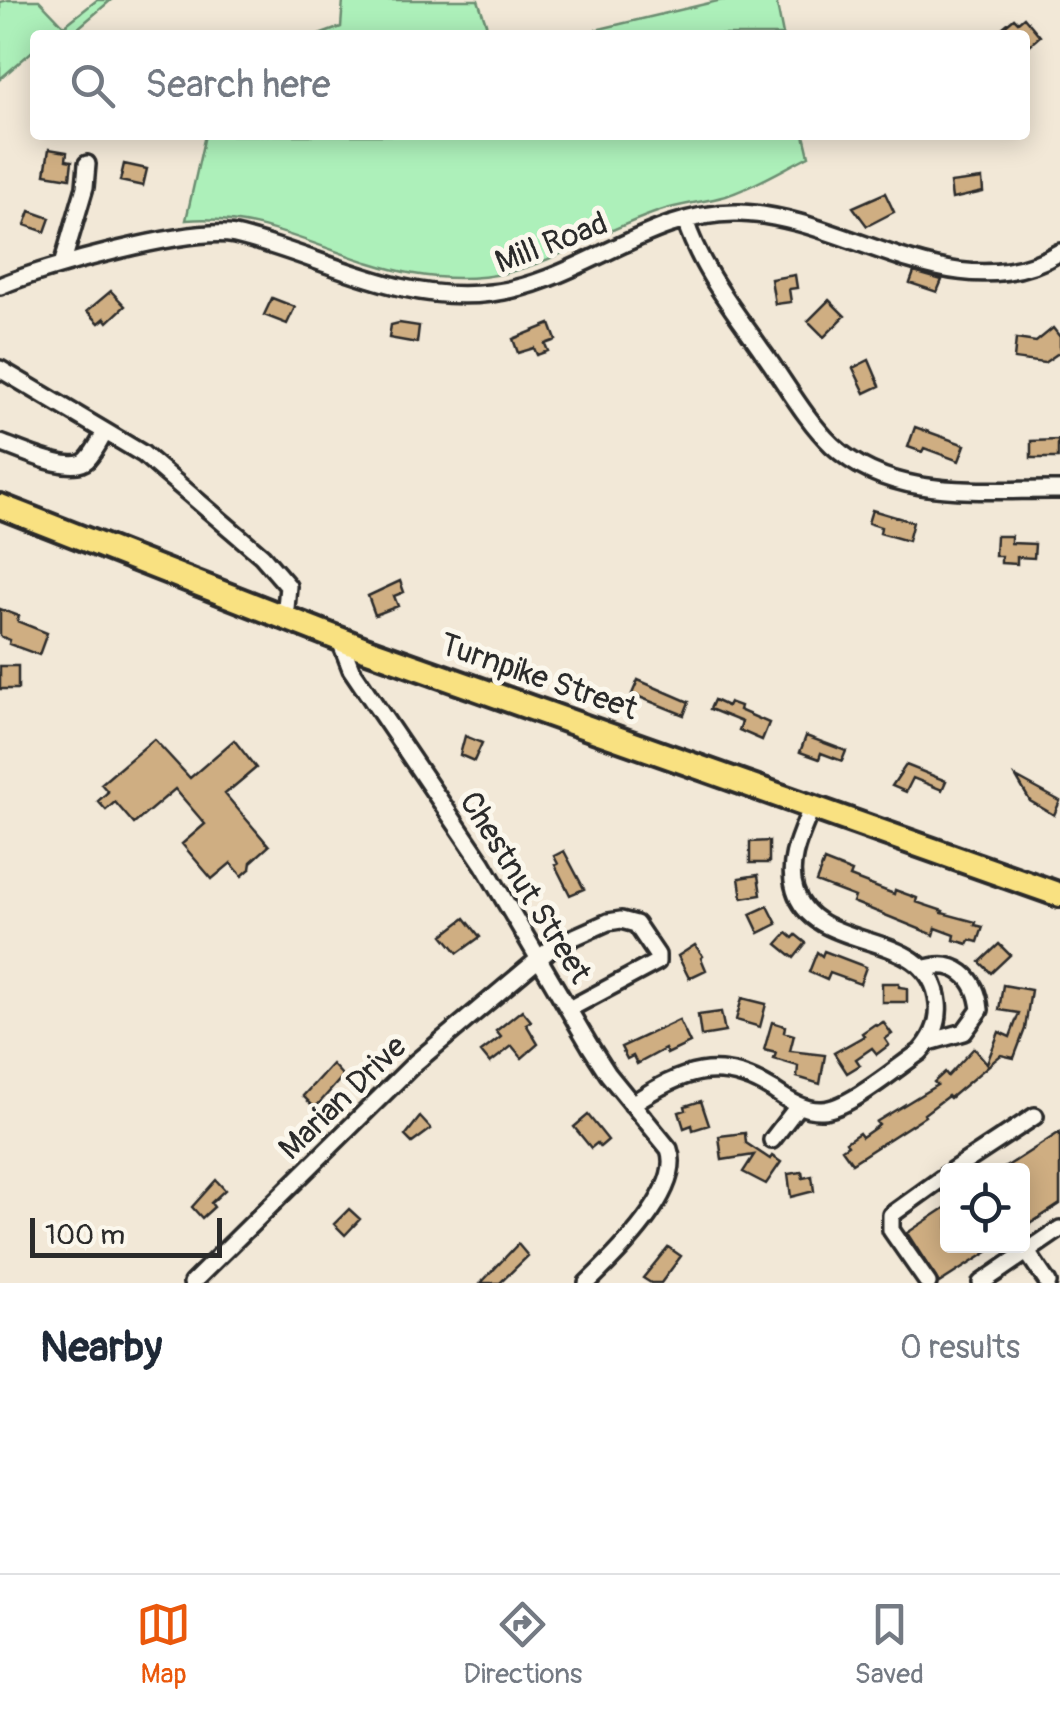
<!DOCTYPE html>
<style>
:root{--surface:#fff;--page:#f2f2f3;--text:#1f2937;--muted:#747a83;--line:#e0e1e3;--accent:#ea580c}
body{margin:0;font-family:Pangolin,sans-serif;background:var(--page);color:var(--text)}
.controls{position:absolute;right:30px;bottom:30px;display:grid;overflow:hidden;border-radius:10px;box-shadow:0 5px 25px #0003}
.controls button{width:90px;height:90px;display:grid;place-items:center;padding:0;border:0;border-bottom:2px solid var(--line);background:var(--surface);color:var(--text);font:50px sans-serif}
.scale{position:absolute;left:30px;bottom:25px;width:192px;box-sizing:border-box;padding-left:10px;border:5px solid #2b2b2b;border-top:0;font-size:28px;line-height:35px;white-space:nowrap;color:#2b2b2b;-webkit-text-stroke:8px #fbf7ec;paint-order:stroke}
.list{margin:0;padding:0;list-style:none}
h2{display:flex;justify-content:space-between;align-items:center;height:130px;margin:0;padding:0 40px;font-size:42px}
h2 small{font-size:32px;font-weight:400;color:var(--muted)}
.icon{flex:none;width:55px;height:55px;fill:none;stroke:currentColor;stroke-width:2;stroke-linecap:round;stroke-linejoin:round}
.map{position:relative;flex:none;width:1060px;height:1283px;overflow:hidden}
.search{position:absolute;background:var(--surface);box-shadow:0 5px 25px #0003;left:30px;right:30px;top:30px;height:110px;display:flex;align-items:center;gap:25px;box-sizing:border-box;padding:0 35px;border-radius:10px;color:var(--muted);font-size:38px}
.sheet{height:290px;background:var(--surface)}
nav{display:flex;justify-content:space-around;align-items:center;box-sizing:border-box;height:140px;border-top:2px solid var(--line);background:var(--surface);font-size:28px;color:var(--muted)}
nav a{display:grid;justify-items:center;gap:5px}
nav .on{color:var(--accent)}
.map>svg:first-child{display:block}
</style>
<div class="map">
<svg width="1060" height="1283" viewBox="0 0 1060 1283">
<rect width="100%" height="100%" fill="#f2e8d7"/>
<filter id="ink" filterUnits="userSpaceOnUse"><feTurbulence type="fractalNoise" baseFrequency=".01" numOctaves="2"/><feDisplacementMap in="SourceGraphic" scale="20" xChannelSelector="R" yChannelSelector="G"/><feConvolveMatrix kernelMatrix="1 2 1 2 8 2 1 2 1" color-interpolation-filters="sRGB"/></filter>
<g filter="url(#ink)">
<path fill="#adf0ba" stroke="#6c8e72" stroke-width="2.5" d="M8,0h31l25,26 33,-26h14l-41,35h-35v14l-35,30v-77z
M343,0h135l12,35h-171l22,-8z
M722,0h54l7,35h-209z
M205,135h599l5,21c-26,13 -55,31 -83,40 -22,6 -45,8 -66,15 -94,32 -139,82 -246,63 -79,-14 -146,-62 -228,-54z"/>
<path fill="#cfae82" stroke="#2b2b2b" stroke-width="2.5" d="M1024,17l16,19 -15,13v-14h-17l-6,-7 12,-10 4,4z
M49,149l18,3 -1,8 6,1 -2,17 -25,-4z
M124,164l23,5 -4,17 -23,-5z
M982,179l1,13 -31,7 -2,-16z
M885,193l9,19 -27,14 -14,-19z
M30,211l20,7 -5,14 -20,-7z
M914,272l28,8 -5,12 -27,-9z
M795,275l2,13 -8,1 2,13 -16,2 -4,-25z
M111,291l14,15 -17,16 -3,-4 -6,5 -12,-12z
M272,298l23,9 -8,17 -23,-9z
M829,300l16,16 -21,21 -16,-16z
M399,323l20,3 -2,17 -28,-5 2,-13z
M550,324l6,16 -11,4 3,7 -11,4 -3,-7 -16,5 -5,-14z
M1053,328l7,9v15l-16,11 -30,-4 2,-20 20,3z
M869,360l11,26 -15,7 -12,-25z
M915,427l50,18 -6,16 -35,-13 -2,4 -14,-5z
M1058,440v18h-27v-17z
M872,510l41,12 -5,19 -28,-8 1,-6 -13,-4z
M996,536h15v7l24,1 -1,14 -17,-1v7l-16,-1v-7h-6z
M400,581l4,11 -10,4 4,10 -23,9 -7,-19z
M0,609l19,7 -2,5 30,12 -8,22 -30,-11 1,-4 -10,-4z
M0,666h18v23h-18z
M638,680l51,22 -5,13 -52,-21z
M714,700l13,6 2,-4 11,4 -1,4 30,13 -7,17 -23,-10 3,-8 -32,-13z
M465,736l17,7 -8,18 -14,-6z
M806,736l40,15 -4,10 -21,-8 -2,6 -19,-7z
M154,739l36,39 44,-38 22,28 -31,26 44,52 -18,16 -1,7 -8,7 -11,-13 -19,16 -30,-35 23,-20 -30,-35 -41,35 -19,-22 -9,8 -8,-9 10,-9 -7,-8z
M906,765l40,16 -4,9 -29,-12 -7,14 -14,-6z
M1016,777l44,24 -6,14 -24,-14z
M769,841v22h-19v-21z
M564,851l20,38 -14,6 -15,-30 3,-1 -4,-8z
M824,861l28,11 -2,5 44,17 1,-4 22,8 -1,4 27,9 -1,2 34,9 -1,3 8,2 -5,15 -8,-2 -2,4 -14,-4 1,-5 -19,-7 -2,7 -81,-33 2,-5 -39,-15z
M758,875l3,20 -19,3 -3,-20z
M768,906l9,18 -18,9 -9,-19z
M465,918l15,19 -22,16 -15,-18z
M787,933l6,5 3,-3 10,8 -12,15 -17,-14z
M999,944l11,11 -19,18 -11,-11z
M695,945l8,11 -2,2 5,12 -17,8 -11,-22z
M824,951l42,16 -6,17 -30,-11 -3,7 -18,-8 8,-20 5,4z
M882,983h17v4l8,1v14h-25z
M1003,985l28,5 -6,39 -11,29 -13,-3 -51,43 -2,-2 -24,18 1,2 -73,47 -10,-14 6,-4 -2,-3 13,-9 3,4 17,-12 -3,-3 61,-37 -3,-3 11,-10 3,4 26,-28 13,15 12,-31 11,5 9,-24 -20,-3z
M742,998l24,6 -6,23 -24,-7z
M522,1010l9,11 -5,3 12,20 -16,14 -10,-12 -22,17 -9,-11 20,-15 -5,-6z
M721,1012l4,20 -24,4 -3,-21z
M679,1020l11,23 -23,11 -2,-5 -28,15 -4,-8 -6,3 -6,-12z
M772,1022l13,4 -1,6 10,3 -4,16 35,4 -5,29 -23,-7 1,-11 -24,-7 2,-6 -12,-3z
M883,1022l9,12 -7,5 4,6 -12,9 -5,-6 -16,11 4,6 -13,8 -13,-20 30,-17 -2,-3 13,-9 2,2z
M332,1064l11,12 -28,32 -12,-12z
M701,1101l8,24 -16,5 -1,-5 -8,3 -5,-16 7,-2 -1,-4z
M588,1115l20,25 -8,7 -3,-4 -6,5 -17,-21z
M420,1117l11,12 -19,14 -7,-7z
M1060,1132v72l-38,25v-59h-21z
M745,1133l1,10 24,16 2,-3 9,6 -15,22 -23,-12 11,-17 -32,5 -3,-24z
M802,1172l1,6 9,-2 2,15 -23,6 -3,-23z
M216,1180l9,10 -14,13 3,4 -12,11 -10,-11z
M948,1206v40h49l-58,37 -32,-50z
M349,1209l11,10 -15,16 -11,-11z
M518,1244l10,12 -28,27h-19z
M668,1247l13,9 -20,27h-10l-8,-5z"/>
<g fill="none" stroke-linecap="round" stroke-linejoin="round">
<defs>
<path id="minor" d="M685,220c16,50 49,90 78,132 22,30 42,67 69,93 60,57 152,44 228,45
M62,265l23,-78 2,-23
M0,286c44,-19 192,-60 235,-51 86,20 164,70 256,58 87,-10 159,-83 249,-80 106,3 217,102 320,39
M0,369l143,85 119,102 26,30 -3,33
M0,443c19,6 71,32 87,17 7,-7 13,-19 18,-28
M339,638l12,31 132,195 107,182 18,28 61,75c15,41 -55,108 -82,134
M923,969c32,-11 54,8 57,41l-16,22 -35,10
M632,1104c49,-33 87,-48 141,-14 15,10 30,21 49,20 27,-1 74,-42 98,-58 13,-14 20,-30 18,-49 -8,-78 -123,-47 -143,-113 -9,-28 6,-56 16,-81
M772,1140l26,-34
M953,1170l82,-54
M1027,1252l21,31
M192,1283l223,-220 139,-117 54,-24 13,-2 15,4 21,31v7l-88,47
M928,1283l-37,-53v-15l57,-41
M981,1283l79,-54"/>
<path id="highway" d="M0,506l365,143 695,246"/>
</defs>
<use href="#minor" stroke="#2b2b2b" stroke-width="22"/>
<use href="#highway" stroke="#2b2b2b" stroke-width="30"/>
<use href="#minor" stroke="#fbf7ec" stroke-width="15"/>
<use href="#highway" stroke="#f9e181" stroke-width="22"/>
</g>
</g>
<g text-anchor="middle" stroke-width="10" stroke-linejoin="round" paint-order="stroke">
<g font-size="32" fill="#2b2b2b" stroke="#fbf7ec">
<text transform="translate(551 242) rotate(-21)" y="11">Mill Road</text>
<text transform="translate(539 676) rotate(19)" y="11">Turnpike Street</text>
<text transform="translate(526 887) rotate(58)" y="11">Chestnut Street</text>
<text transform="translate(342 1097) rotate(-44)" y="11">Marian Drive</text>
</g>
</g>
</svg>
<div class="controls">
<button><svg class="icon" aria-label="locate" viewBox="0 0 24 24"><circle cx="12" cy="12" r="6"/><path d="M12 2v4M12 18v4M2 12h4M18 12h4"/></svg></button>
</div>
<div class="scale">100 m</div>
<div class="search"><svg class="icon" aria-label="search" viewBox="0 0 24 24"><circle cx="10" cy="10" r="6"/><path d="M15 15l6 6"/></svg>Search here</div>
</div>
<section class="sheet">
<h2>Nearby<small>0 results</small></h2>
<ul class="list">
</ul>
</section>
<nav>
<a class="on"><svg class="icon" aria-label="map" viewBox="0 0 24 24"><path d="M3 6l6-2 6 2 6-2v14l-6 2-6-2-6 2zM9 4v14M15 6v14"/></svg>Map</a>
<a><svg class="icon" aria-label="directions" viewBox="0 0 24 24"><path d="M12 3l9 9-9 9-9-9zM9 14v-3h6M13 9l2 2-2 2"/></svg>Directions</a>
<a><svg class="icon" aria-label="saved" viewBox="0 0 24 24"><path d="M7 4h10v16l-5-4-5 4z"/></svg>Saved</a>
</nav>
